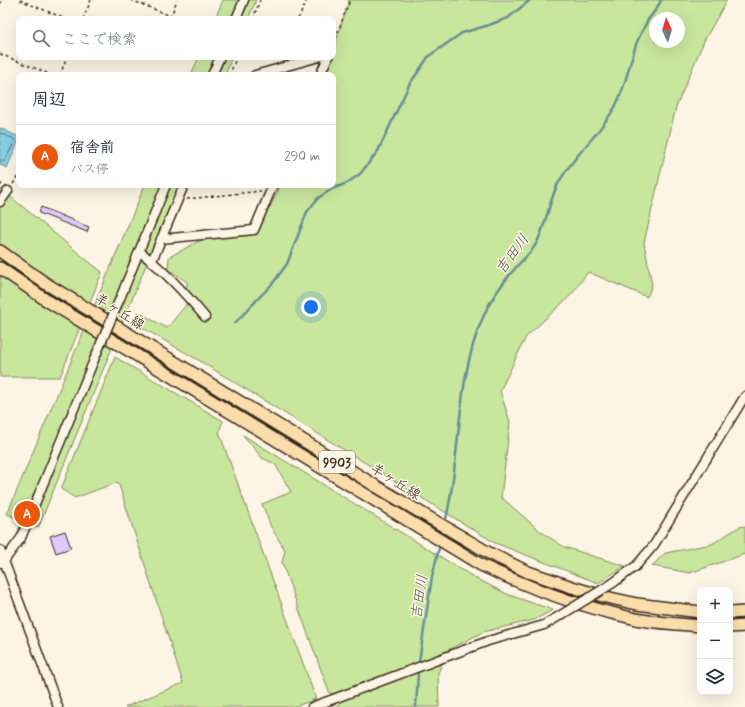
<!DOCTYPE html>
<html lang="ja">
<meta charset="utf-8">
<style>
:root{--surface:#fff;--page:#f2f2f3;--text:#1f2937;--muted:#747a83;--line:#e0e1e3;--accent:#ea580c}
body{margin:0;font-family:Mynerve,"Klee One",sans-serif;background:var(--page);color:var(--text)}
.controls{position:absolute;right:12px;bottom:12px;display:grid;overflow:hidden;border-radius:8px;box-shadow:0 4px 16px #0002}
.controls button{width:36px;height:36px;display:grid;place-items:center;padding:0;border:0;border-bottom:1px solid var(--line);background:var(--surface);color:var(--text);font:20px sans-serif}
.compass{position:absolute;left:649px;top:12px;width:36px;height:36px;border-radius:50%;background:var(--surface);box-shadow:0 4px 16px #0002;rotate:356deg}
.you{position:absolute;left:311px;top:307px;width:14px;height:14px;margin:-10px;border:3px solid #fff;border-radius:50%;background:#1a73e8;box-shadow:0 0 0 6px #1a73e833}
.badge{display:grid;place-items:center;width:26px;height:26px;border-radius:50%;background:var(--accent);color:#fff;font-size:13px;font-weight:700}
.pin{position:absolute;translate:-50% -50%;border:2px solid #fff;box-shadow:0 1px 4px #0006}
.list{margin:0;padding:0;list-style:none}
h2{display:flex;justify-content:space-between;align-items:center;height:52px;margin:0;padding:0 16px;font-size:17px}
h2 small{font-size:13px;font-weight:400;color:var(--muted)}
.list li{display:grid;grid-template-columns:26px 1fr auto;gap:12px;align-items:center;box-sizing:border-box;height:64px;padding:0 16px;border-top:1px solid var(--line)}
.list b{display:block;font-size:15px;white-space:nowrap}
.list p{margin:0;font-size:13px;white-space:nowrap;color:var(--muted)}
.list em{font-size:13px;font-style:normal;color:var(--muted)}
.icon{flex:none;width:22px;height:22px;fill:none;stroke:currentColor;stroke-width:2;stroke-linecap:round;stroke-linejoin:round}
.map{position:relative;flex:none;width:745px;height:707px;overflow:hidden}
.search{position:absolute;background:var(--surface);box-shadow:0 4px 16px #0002;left:16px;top:16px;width:320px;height:44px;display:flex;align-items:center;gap:10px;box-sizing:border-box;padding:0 14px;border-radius:8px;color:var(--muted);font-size:15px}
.panel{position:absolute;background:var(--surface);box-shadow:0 4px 16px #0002;left:16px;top:72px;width:320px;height:116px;border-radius:8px}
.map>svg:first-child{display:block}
</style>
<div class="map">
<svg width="745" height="707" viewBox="0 0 745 707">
<rect width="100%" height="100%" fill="#fcf5e5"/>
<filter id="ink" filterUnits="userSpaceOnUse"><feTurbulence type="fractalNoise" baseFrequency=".025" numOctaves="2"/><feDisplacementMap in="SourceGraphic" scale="8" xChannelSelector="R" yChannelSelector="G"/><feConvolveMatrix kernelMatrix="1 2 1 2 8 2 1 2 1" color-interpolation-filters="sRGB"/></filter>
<g filter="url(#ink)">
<path fill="#c9e69d" stroke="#82885e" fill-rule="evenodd" d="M223,0h33l-8,19h-33z
M349,0h378l-23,41 -28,66 -32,136 8,42 -5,12 -59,-25 -16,22 -46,43 -26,54 10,31 -9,75 39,34 24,16 61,19 -27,17 -103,-40 -295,-182 -66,-38 4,-11 29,16 19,-23 1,-23 -19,-13 1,-12 32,-17 47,-12 22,-21 11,-22h52v-110h-8l6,-18h2v-6zM655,18h24v24h-24z
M199,57h33l-7,18h-34z
M145,185h34l-141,343 -31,-14z
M0,188l83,69 19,15 -42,105h-60z
M115,357l108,64 -4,11 97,267 -22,8h-169l58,-24 -65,-201 -43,16 -14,-9z
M243,435l232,143 34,17 44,15 -19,10 -51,12 -35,18 -10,23 1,34h-102l5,-8 -13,-7 -47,-129 3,-13 -14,-23 -9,-23 29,-12 -16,-28 -13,-6z
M745,526v28l-55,19 -38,-7 13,-13 47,-9 27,-17z"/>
<path fill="#86d1e6" stroke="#688e96" d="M0,128l19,9v3l-12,28 -7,-3z"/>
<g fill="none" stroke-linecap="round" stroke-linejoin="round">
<path stroke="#596d6e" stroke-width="1" d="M0,133l14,6 1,1 -10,21h-5"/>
<path stroke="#688e96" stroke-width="2.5" d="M235,323l38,-40 14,-19 20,-52 11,-14 14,-9 15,-6 13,-9 18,-23 31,-66 20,-29 33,-23 24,-7 22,-8 22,-18
M446,519c16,-68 9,-140 38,-204 8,-19 21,-35 34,-50 5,-6 12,-11 16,-18 12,-17 14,-46 25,-65 15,-27 40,-47 56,-75 11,-20 14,-44 22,-65 3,-7 7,-15 11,-22 5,-7 10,-12 13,-20
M419,662l13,-85 8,-33
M416,707l2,-33"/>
</g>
<path fill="#ddc9fa" stroke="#3b2a1e" d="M41,207l48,20 -2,5 -48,-19z
M65,531l6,17 -15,5 -6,-17z"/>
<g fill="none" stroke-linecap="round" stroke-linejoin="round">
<defs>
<path id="minor" d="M236,19l8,-19
M212,75l8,-18
M255,75l64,-18
M320,75l8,-18
M0,202l8,-11
M161,239l93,-9 19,-45
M139,251c25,19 46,42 66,66
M152,261l32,-76
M121,296l45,-111
M0,550l58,157
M0,563l4,-2 17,-23 75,-183
M613,583l23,-17 18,-21 91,-149
M312,707l176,-66 56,-16 17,-10"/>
<path id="major" d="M0,251l45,32 264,161 65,41 115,68 39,19 44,15 34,10 31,7 63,8
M0,268l46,32 435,265c50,24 100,42 155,54 21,4 43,5 64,7
M730,613l15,-1
M730,627l15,-1"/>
</defs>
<use href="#minor" stroke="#3b2a1e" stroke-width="11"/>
<use href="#major" stroke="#3b2a1e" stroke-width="14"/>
<path stroke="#3b2a1e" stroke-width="1.5" stroke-dasharray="3 3" stroke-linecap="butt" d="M20,0l46,19
M131,0l40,16 6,-16
M0,4l2,-4
M83,19l8,-19
M253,19l7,-19
M298,19l9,-19
M333,44l17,-44
M0,54l52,21
M60,75l7,-18
M229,75l8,-18
M295,75l18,-2
M0,183l3,3
M13,184l6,-10
M187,199l74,-8"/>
<use href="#minor" stroke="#fcf5e5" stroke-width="8"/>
<use href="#major" stroke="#faddab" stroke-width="11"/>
<defs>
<path id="minor-bridge" d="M96,355l25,-59
M561,615l52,-32"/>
</defs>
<use href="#minor-bridge" stroke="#3b2a1e" stroke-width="11" stroke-linecap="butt"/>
<use href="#minor-bridge" stroke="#fcf5e5" stroke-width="8"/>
</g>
</g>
<g text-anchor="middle" stroke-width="3" stroke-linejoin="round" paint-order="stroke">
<rect fill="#fcf5e5" stroke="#75675a" stroke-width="1" x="319" y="451" width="36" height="22" rx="3"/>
<g font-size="13" font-weight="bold" fill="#3b2a1e">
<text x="337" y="467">9903</text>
</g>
<g font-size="14" fill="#3b2a1e" stroke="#fcf5e5">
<text transform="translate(120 311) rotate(32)" y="5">羊ヶ丘線</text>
<text transform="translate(396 481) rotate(32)" y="5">羊ヶ丘線</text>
</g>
<g font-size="15" font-style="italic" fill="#4e5450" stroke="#fcf5e5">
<text transform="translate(512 254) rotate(-54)" y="5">吉田川</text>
<text transform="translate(419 597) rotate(-81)" y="5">吉田川</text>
</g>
</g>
</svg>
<div class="controls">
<button>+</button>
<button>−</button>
<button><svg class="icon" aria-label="layers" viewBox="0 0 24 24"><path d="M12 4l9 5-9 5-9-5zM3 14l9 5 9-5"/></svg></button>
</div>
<svg class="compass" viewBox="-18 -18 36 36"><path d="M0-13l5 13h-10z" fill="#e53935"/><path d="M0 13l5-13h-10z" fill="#747a83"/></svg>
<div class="you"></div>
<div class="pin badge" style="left:27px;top:514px">A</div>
<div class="search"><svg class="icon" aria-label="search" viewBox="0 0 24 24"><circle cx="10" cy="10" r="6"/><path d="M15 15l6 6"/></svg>ここで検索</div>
<section class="panel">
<h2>周辺<small></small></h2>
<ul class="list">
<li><span class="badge">A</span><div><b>宿舎前</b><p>バス停</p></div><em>290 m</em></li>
</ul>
</section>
</div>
